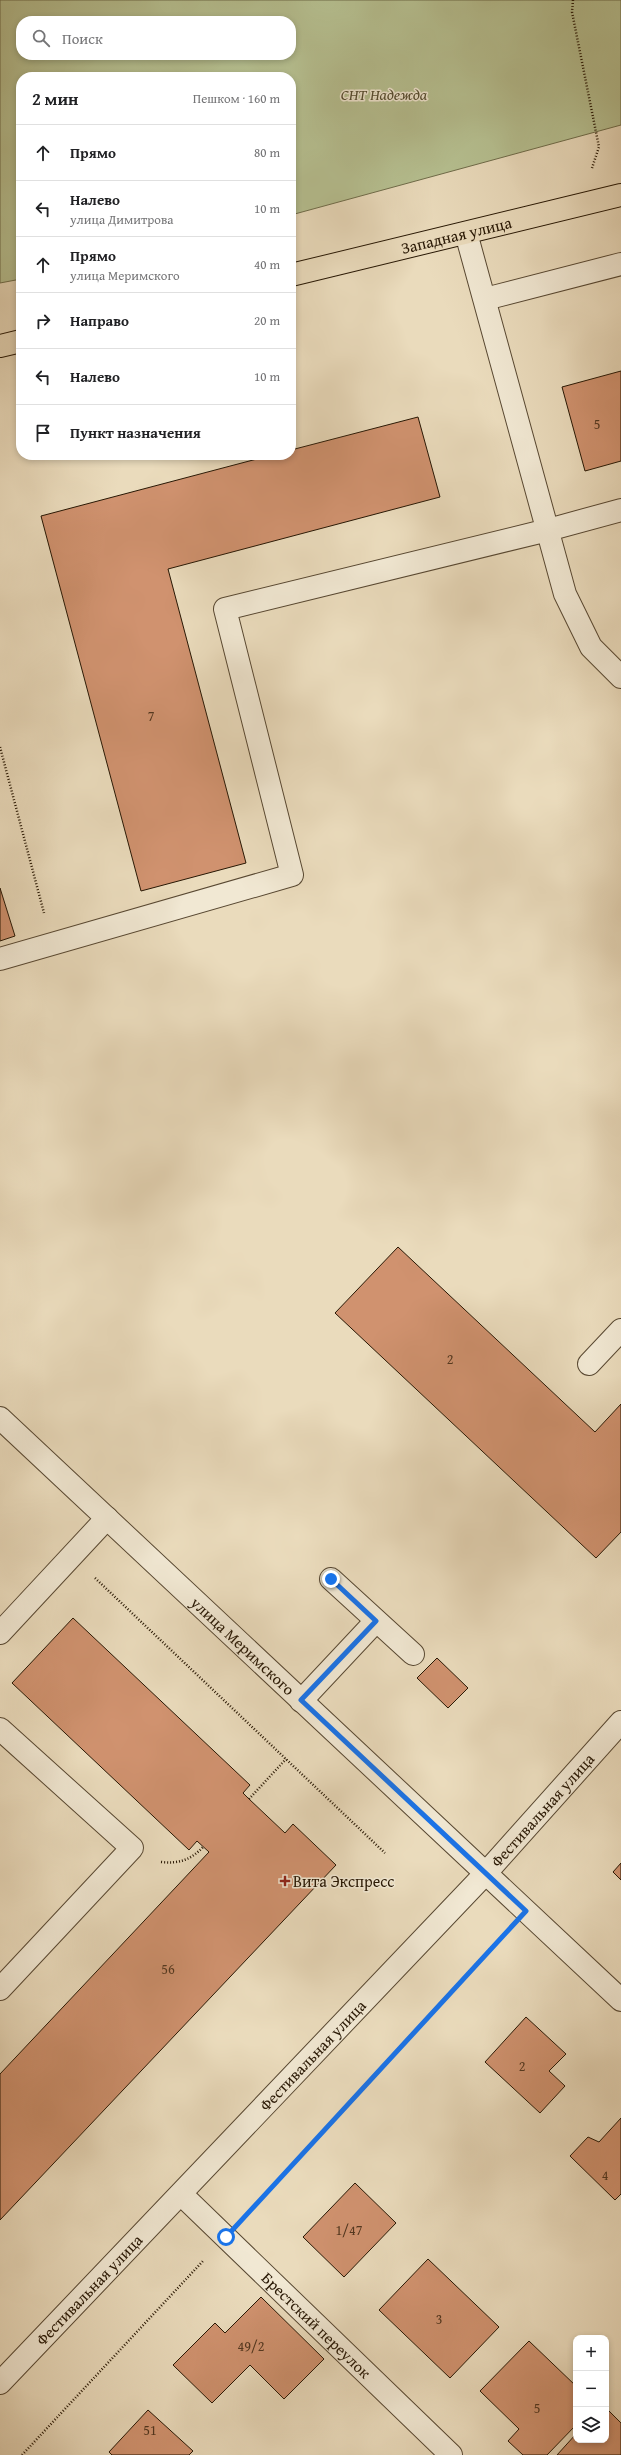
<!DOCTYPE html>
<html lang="ru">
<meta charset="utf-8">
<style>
:root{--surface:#fff;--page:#f2f2f2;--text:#202124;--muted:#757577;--line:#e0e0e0}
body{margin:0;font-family:"Gentium Book Plus",serif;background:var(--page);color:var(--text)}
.controls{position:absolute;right:12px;bottom:12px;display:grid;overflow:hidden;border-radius:8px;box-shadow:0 2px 6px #0003}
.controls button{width:36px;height:36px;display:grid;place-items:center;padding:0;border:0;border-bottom:1px solid var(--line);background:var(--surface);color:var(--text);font:20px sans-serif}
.stop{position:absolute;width:12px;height:12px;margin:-9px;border:3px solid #1a73e8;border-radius:50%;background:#fff}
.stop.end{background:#1a73e8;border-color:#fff;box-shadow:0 1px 4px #0008}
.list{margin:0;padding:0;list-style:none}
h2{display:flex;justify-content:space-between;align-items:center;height:52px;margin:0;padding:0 16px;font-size:17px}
h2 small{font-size:13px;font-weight:400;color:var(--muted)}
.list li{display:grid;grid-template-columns:26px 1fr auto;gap:12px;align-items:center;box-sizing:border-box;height:56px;padding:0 16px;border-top:1px solid var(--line)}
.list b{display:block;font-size:15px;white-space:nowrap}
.list p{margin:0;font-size:13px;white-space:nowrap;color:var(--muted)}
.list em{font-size:13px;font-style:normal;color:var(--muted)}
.icon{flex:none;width:22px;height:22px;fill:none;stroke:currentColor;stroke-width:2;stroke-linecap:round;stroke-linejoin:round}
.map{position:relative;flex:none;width:621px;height:2455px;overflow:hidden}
.search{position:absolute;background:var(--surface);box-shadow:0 2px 6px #0003;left:16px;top:16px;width:280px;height:44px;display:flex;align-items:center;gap:10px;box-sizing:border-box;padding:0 14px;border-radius:16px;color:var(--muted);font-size:15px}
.panel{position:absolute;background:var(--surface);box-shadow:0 2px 6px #0003;left:16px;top:72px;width:280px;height:388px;border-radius:16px}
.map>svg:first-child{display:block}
</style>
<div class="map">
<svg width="621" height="2455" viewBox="0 0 621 2455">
<rect width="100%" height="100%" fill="#eadbbc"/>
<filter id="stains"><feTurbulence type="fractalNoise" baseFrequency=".005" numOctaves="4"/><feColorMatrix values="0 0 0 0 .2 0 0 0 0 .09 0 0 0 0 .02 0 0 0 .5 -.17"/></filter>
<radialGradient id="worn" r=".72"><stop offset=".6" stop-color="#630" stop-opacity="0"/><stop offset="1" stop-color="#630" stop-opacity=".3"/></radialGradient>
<path fill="#b6c091" stroke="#6e6c4a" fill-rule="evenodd" d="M0,0h621v125l-330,90v-138h-270v202l-21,4zM21,21h270v34h-270z"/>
<path fill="#d0926f" stroke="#271704" d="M621,371v90l-36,10 -23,-84z
M418,417l22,80 -272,72 78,294 -105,28 -100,-375 231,-61h19v-5z
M0,888l15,48 -15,5z
M398,1247l197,185 26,-28v128l-25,26 -261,-245z
M73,1618l177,167 -7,8 6,6 36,34 8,-9 43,41 -336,355v-146l209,-222 -12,-11 -8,9 -177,-167z
M437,1658l31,30 -20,20 -31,-30z
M621,1863v17l-8,-8z
M526,2017l40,37 -17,17 16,15 -25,27 -55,-51z
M621,2118v76l-6,6 -45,-44 18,-19 11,5z
M355,2183l41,40 -52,54 -41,-40z
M428,2259l71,68 -49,51 -71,-68z
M261,2297l63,62 -40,40 -34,-34 -38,38 -39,-38 42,-42 10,10z
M529,2341l47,45v39l-29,30h-24l-15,-14 11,-12 -39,-38z
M606,2408l15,15v32h-64l19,-21v6h30z
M148,2410l45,41 -4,4h-77l-3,-3z"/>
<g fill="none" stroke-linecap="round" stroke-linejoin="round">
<defs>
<g id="minor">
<path d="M466,233l99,361 26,53 30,30"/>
<path d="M485,299l136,-35"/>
<path d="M0,959l292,-84 -67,-266 323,-79 73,-20"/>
<path d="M589,1364l32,-34"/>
<path id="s1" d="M0,1418l621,582"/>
<path d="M331,1579l82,75"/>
<path d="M0,1633l107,-115"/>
<path d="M301,1701l75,-80"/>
<path d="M0,1729l132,119 -132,141"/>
<path id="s2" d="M182,2195l269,260"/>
<path id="s3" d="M0,2383l485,-509 136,-152"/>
</g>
<g id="major">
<path id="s4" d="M291,275l330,-80"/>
<path d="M0,346l21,-5"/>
</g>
</defs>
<use href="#minor" stroke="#584832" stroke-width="24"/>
<use href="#major" stroke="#271704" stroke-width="24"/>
<path stroke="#271704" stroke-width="2.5" stroke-dasharray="1 2" stroke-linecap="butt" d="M573,0l-1,12 27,135 -7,21
M0,747l44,166
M95,1578l290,275
M249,1799l37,-40
M161,1862c17,2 30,-2 42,-15
M248,2213l256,-279
M22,2455l181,-194"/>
<use href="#minor" stroke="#f1e8d3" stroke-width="22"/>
<use href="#major" stroke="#eadbbc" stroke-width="22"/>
</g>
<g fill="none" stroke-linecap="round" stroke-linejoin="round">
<path stroke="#1a73e8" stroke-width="5" d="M226,2237l300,-326 -225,-211 75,-79 -45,-42"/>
</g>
<path fill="#8f2418" stroke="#f1e8d3" stroke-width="1.5" d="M283 1875h4v4h4v4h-4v4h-4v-4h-4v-4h4z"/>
<g text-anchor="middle" stroke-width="3" stroke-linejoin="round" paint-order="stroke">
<g font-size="14" fill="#51361f">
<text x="597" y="429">5</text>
<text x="151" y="721">7</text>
<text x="450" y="1364">2</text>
<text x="168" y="1974">56</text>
<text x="522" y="2071">2</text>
<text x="605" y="2180">4</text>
<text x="349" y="2235">1/47</text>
<text x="439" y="2324">3</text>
<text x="251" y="2351">49/2</text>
<text x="537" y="2413">5</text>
<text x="150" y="2435">51</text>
</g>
<g font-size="16" font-style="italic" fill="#524a2e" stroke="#f1e8d3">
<text x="384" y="100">СНТ Надежда</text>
</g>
<g font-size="16" fill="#271704" stroke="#f1e8d3">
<text dy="6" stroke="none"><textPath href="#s4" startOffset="170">Западная улица</textPath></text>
<text dy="6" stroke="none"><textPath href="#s1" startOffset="333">улица Меримского</textPath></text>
<text dy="6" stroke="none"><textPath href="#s3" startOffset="789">Фестивальная улица</textPath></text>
<text dy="6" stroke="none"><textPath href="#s3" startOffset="453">Фестивальная улица</textPath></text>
<text dy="6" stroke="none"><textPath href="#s3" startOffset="129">Фестивальная улица</textPath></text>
<text dy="6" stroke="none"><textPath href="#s2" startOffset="187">Брестский переулок</textPath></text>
</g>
<g font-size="16" fill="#271704" stroke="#f1e8d3" text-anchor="start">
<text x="293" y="1887">Вита Экспресс</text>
</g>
</g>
<rect width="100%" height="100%" filter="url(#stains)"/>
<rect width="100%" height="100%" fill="url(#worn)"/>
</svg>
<div class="controls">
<button>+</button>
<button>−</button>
<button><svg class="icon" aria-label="layers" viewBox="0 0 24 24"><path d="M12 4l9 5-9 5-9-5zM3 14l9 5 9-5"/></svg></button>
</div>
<div class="stop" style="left:226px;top:2237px"></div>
<div class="stop end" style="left:331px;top:1579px"></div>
<div class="search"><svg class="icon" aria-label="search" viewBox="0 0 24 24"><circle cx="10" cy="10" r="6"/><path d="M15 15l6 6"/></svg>Поиск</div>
<section class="panel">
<h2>2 мин<small>Пешком · 160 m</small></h2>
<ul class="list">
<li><svg class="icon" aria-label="ahead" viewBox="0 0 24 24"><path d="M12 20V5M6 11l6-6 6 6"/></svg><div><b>Прямо</b></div><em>80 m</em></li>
<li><svg class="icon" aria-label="left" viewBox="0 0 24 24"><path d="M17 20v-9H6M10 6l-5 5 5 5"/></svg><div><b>Налево</b><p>улица Димитрова</p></div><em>10 m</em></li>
<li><svg class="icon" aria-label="ahead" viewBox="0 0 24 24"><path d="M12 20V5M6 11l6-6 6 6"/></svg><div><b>Прямо</b><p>улица Меримского</p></div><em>40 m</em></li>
<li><svg class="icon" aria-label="right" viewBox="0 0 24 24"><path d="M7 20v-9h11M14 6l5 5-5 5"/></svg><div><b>Направо</b></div><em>20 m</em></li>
<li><svg class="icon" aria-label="left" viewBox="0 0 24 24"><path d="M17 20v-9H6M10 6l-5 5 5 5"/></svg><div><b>Налево</b></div><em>10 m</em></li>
<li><svg class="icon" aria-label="arrive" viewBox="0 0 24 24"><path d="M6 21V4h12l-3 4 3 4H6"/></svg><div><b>Пункт назначения</b></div></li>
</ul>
</section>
</div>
